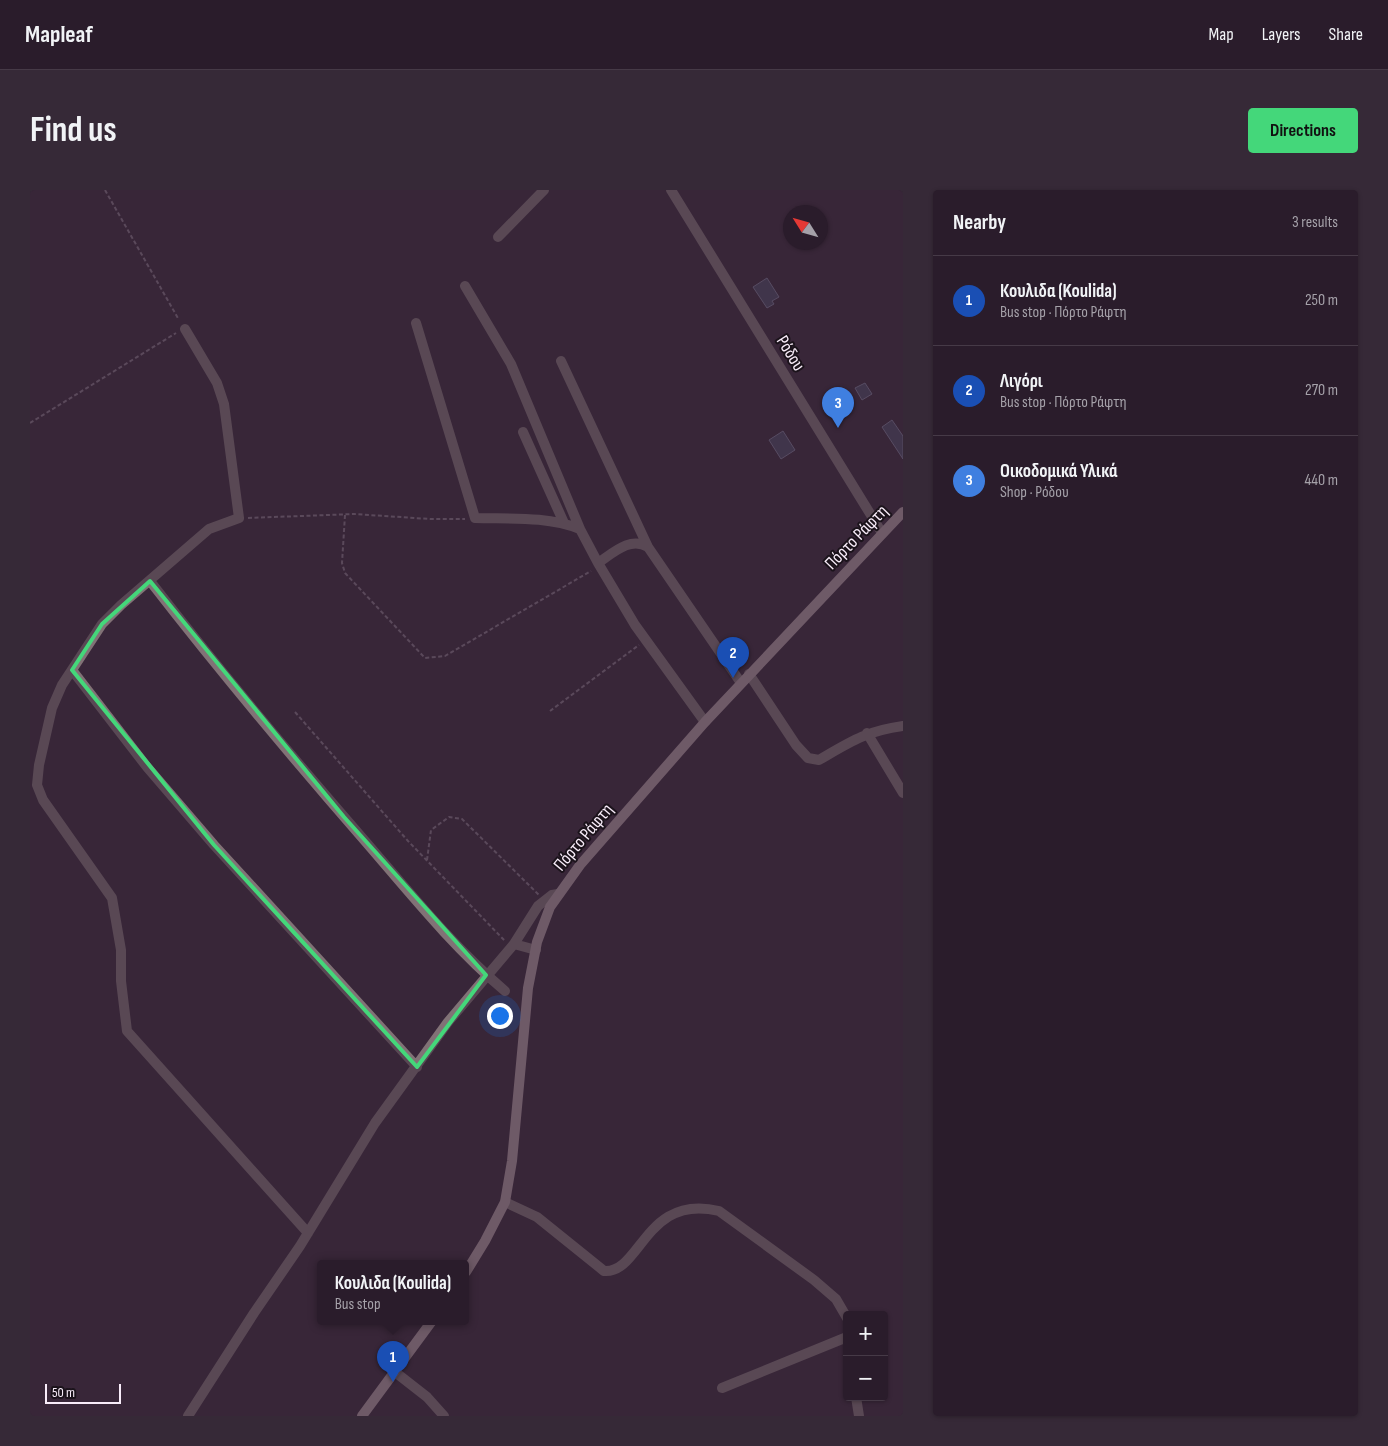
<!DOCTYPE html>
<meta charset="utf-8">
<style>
:root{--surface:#2a1c2b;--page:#362937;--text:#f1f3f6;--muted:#a5a1a9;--line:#463a47;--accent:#44d77a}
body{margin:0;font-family:"Sofia Sans Condensed",sans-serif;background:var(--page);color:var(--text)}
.controls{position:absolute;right:15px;bottom:15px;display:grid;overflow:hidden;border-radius:5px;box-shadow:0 1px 4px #0004}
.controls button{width:45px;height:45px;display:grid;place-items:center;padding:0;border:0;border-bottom:1px solid var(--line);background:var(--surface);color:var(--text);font:25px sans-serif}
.compass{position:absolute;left:753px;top:15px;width:45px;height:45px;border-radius:50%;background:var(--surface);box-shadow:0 1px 4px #0004;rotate:307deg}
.scale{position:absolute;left:15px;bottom:12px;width:76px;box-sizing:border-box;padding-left:5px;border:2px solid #f8ecf9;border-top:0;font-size:14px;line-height:18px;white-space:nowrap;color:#f8ecf9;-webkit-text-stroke:4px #1b131b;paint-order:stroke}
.you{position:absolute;left:469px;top:825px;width:18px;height:18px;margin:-12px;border:4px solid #fff;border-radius:50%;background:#1a73e8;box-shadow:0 0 0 8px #1a73e833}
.badge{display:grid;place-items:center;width:32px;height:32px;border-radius:50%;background:var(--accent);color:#fff;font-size:16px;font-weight:700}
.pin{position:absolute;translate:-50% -41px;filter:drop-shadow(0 1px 2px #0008)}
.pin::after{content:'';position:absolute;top:26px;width:18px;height:15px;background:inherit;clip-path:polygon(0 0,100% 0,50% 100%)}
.popup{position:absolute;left:287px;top:1070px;width:152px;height:65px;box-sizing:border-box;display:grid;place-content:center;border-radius:5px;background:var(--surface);filter:drop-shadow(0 1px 4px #0005);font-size:16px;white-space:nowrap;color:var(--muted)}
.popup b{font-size:19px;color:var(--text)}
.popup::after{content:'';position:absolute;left:50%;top:100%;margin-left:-10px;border:10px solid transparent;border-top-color:var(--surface)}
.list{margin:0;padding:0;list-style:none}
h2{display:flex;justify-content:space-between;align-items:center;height:65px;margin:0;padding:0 20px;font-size:21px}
h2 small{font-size:16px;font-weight:400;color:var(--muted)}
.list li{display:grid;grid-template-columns:32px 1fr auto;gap:15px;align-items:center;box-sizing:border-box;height:90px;padding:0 20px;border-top:1px solid var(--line)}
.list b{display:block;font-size:19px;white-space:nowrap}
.list p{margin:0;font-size:16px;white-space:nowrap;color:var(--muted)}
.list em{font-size:16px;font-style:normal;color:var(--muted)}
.map{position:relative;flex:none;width:873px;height:1226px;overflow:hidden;border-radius:5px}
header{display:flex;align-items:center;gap:30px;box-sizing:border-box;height:70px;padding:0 25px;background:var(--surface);border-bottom:1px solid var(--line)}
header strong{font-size:24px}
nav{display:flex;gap:28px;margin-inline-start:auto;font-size:18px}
.intro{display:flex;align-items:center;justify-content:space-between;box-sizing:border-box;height:120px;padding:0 30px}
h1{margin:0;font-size:35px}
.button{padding:12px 22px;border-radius:5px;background:var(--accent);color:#111;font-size:18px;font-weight:700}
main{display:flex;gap:30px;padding:0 30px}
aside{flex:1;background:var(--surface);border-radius:5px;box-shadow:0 1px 4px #0004}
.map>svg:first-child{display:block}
</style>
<header>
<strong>Mapleaf</strong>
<nav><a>Map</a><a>Layers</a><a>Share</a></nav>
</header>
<div class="intro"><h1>Find us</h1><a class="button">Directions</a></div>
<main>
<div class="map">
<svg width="873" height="1226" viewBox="0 0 873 1226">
<rect width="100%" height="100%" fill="#382639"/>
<path fill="#4b4862" stroke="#7c7995" d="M737,88l12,19 -7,4 2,3 -7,4 -14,-21z
M835,193l7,11 -10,6 -7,-12z
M862,230l11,16v23l-21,-32z
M753,241l12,19 -14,9 -12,-19z"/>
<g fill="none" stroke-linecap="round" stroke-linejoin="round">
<path stroke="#837384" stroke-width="2" stroke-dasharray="4 2.5" stroke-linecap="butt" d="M75,0l74,130
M0,233l146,-90
M315,325l-3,48 3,10 80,85 20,-2 146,-85
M218,328l106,-4 76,5h35
M520,521l89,-66
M265,522l113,129 97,100
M397,670l4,-30 18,-13 13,2 77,76"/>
<path stroke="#817276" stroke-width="10" d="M641,0l211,343
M468,47l46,-47
M435,96l46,78 69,165
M386,133l59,195c35,1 72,-2 105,11l18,34
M155,139l32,54 7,21 15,114 -30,11 -88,76 -19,19 -40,61 -10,23 -13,57 -2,20 6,15 69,98 9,52v31l6,50 181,202
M531,171l87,186 93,136
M493,242l41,91
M618,357c-18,-11 -35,6 -50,16l37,62 70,97
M120,391c69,89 141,175 215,260 45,52 88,106 140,150
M42,480l75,97 67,78 203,222
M719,484l47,71 12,13 11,2c31,-18 47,-29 84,-34
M837,543l36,60
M484,754l22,6
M475,1012l32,15 67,54c37,3 41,-78 115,-60l95,69 22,19 11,19
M365,1182l32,25 17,19
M692,1198l125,-51
M826,1207l3,19
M158,1226l66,-103 46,-67 75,-123 73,-101 66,-78 24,-38 14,-11 6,-1"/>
<path stroke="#b099a0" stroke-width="10" d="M436,1082l19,-31 20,-39 7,-41 16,-173 9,-46 13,-35 30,-42 125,-143 198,-210
M332,1226l70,-95"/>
</g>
<path d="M0 0H873V1226H0ZM120,391l194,236 142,158 -69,92 -203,-222 -142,-175 30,-46z" fill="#382639" fill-opacity=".55" fill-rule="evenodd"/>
<path fill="none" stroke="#44d77a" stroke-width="4" stroke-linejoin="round" d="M120,391l194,236 142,158 -69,92 -203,-222 -142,-175 30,-46z"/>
<g text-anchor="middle" stroke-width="4" stroke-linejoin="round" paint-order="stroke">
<g font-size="18" fill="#f8ecf9" stroke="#1b131b">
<text transform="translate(761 163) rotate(58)" y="6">Ρόδου</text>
<text transform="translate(826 347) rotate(-46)" y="6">Πόρτο Ράφτη</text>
<text transform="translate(553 647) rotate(-50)" y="6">Πόρτο Ράφτη</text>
</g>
</g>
</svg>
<div class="controls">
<button>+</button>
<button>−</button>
</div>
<svg class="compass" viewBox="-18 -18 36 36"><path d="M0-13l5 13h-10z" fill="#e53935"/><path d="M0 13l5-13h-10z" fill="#a5a1a9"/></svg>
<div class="scale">50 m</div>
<div class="you"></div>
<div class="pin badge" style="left:363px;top:1192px;background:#1a4fb4">1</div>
<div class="popup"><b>Κουλιδα (Koulida)</b>Bus stop</div>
<div class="pin badge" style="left:703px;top:488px;background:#1a4fb4">2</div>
<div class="pin badge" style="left:808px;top:238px;background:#3f7fe0">3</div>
</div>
<aside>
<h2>Nearby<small>3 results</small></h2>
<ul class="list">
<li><span class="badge" style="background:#1a4fb4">1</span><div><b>Κουλιδα (Koulida)</b><p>Bus stop · Πόρτο Ράφτη</p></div><em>250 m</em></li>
<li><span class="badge" style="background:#1a4fb4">2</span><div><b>Λιγόρι</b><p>Bus stop · Πόρτο Ράφτη</p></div><em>270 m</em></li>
<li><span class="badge" style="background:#3f7fe0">3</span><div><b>Οικοδομικά Υλικά</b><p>Shop · Ρόδου</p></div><em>440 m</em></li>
</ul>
</aside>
</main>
